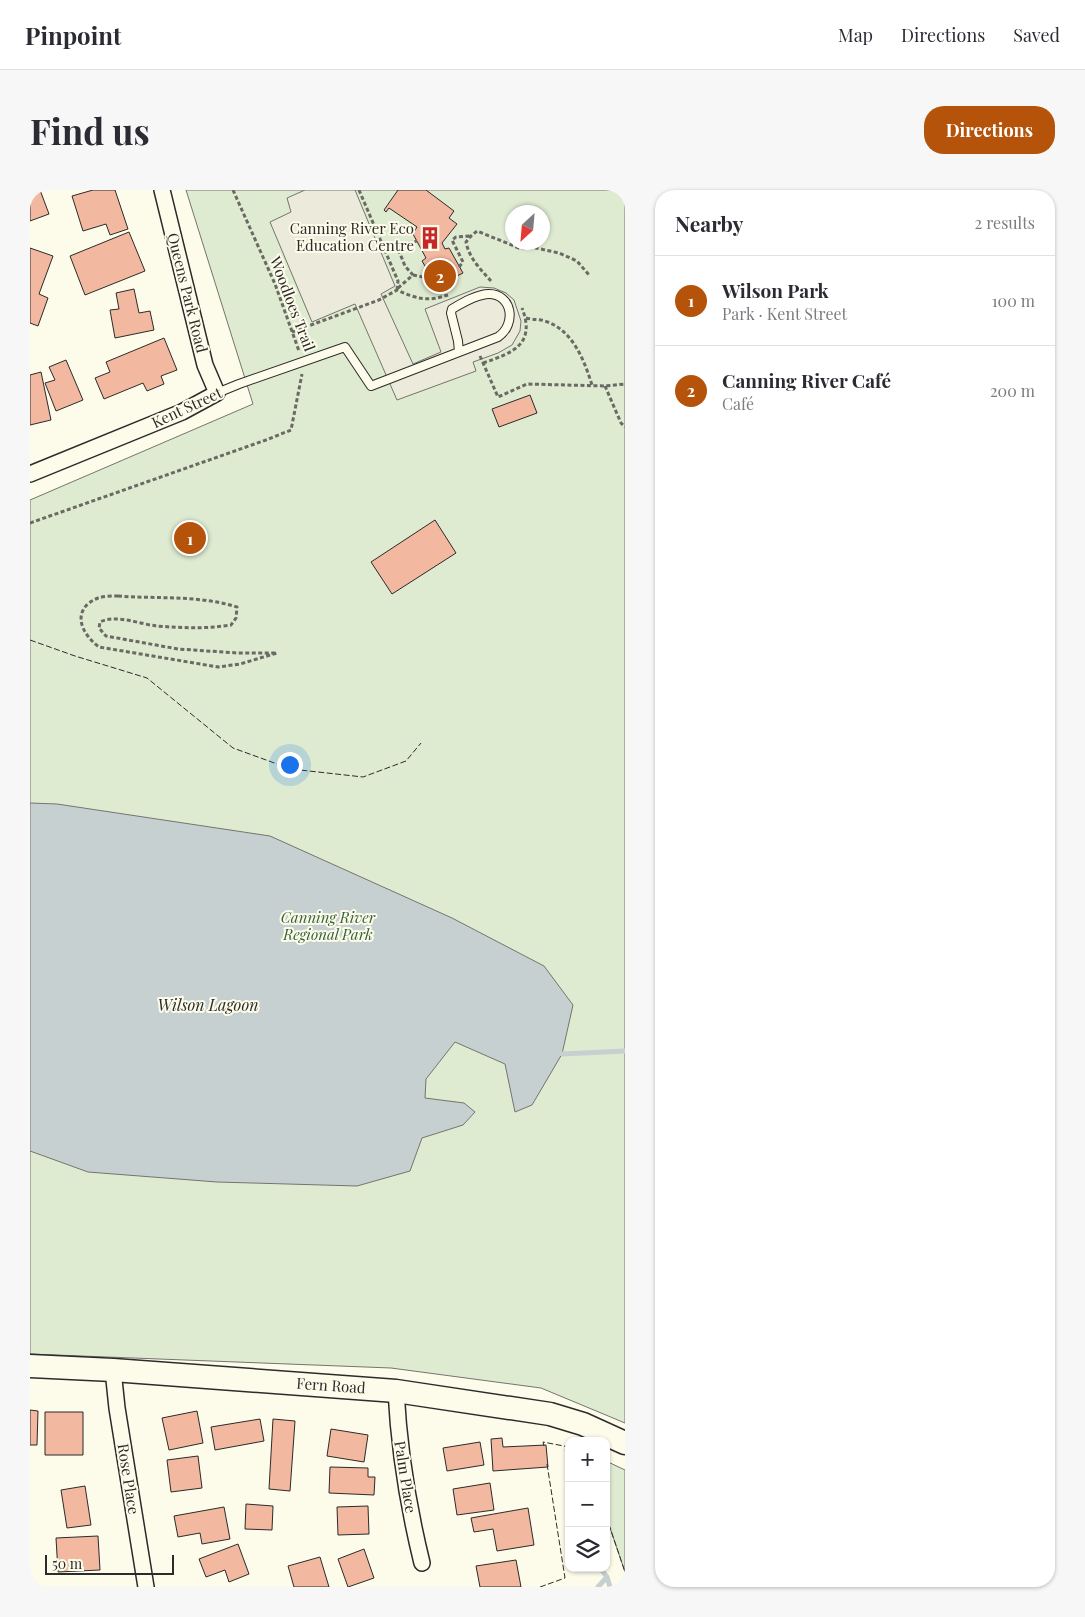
<!DOCTYPE html>
<meta charset="utf-8">
<style>
:root{--surface:#fff;--page:#f7f7f7;--text:#2b2b33;--muted:#7c7c81;--line:#e1e1e2;--accent:#b45309}
body{margin:0;font-family:"Playfair Display",serif;background:var(--page);color:var(--text)}
.controls{position:absolute;right:15px;bottom:15px;display:grid;overflow:hidden;border-radius:10px;box-shadow:0 1px 4px #0004}
.controls button{width:45px;height:45px;display:grid;place-items:center;padding:0;border:0;border-bottom:1px solid var(--line);background:var(--surface);color:var(--text);font:25px sans-serif}
.compass{position:absolute;left:475px;top:15px;width:45px;height:45px;border-radius:50%;background:var(--surface);box-shadow:0 1px 4px #0004;rotate:206deg}
.scale{position:absolute;left:15px;bottom:12px;width:129px;box-sizing:border-box;padding-left:5px;border:2px solid #2b2b2b;border-top:0;font-size:14px;line-height:18px;white-space:nowrap;color:#2b2b2b;-webkit-text-stroke:4px #fdfbea;paint-order:stroke}
.you{position:absolute;left:259px;top:574px;width:18px;height:18px;margin:-12px;border:4px solid #fff;border-radius:50%;background:#1a73e8;box-shadow:0 0 0 8px #1a73e833}
.badge{display:grid;place-items:center;width:32px;height:32px;border-radius:50%;background:var(--accent);color:#fff;font-size:16px;font-weight:700}
.pin{position:absolute;translate:-50% -50%;border:2px solid #fff;box-shadow:0 1px 5px #0006}
.list{margin:0;padding:0;list-style:none}
h2{display:flex;justify-content:space-between;align-items:center;height:65px;margin:0;padding:0 20px;font-size:21px}
h2 small{font-size:16px;font-weight:400;color:var(--muted)}
.list li{display:grid;grid-template-columns:32px 1fr auto;gap:15px;align-items:center;box-sizing:border-box;height:90px;padding:0 20px;border-top:1px solid var(--line)}
.list b{display:block;font-size:19px;white-space:nowrap}
.list p{margin:0;font-size:16px;white-space:nowrap;color:var(--muted)}
.list em{font-size:16px;font-style:normal;color:var(--muted)}
.icon{flex:none;width:28px;height:28px;fill:none;stroke:currentColor;stroke-width:2;stroke-linecap:round;stroke-linejoin:round}
.map{position:relative;flex:none;width:595px;height:1397px;overflow:hidden;border-radius:20px}
header{display:flex;align-items:center;gap:30px;box-sizing:border-box;height:70px;padding:0 25px;background:var(--surface);border-bottom:1px solid var(--line)}
header strong{font-size:24px}
nav{display:flex;gap:28px;margin-inline-start:auto;font-size:18px}
.intro{display:flex;align-items:center;justify-content:space-between;box-sizing:border-box;height:120px;padding:0 30px}
h1{margin:0;font-size:35px}
.button{padding:12px 22px;border-radius:20px;background:var(--accent);color:#fff;font-size:18px;font-weight:700}
main{display:flex;gap:30px;padding:0 30px}
aside{flex:1;background:var(--surface);border-radius:20px;box-shadow:0 1px 4px #0004}
.map>svg:first-child{display:block}
</style>
<header>
<strong>Pinpoint</strong>
<nav><a>Map</a><a>Directions</a><a>Saved</a></nav>
</header>
<div class="intro"><h1>Find us</h1><a class="button">Directions</a></div>
<main>
<div class="map">
<svg width="595" height="1397" viewBox="0 0 595 1397">
<rect width="100%" height="100%" fill="#fdfbea"/>
<path fill="#deebd1" stroke="#74746e" fill-rule="evenodd" d="M156,0h439v1233l-84,-35 -150,-20 -361,-14v-854l223,-96zM482,22h30v30h-30z
M576,1271l19,9v102l-19,-56z"/>
<path fill="#eceadb" stroke="#74746e" d="M275,0h50l40,96 -14,8 32,70 28,-12 -16,-43 55,-22 14,1 12,5 8,7 7,21 -1,10 -8,14 -14,8 -25,9 3,9 -79,29 -42,-96 -43,18 -42,-100 21,-10 -4,-14z"/>
<path fill="#c7d0d0" stroke="#74746e" d="M0,613l27,1 213,32 182,82 92,48 29,39 -11,49 -30,51 -17,7 -10,-48 -50,-22 -29,37 -1,19 39,5 11,9 -12,13 -41,13 -12,33 -53,15 -140,-4 -129,-10 -58,-21z"/>
<g fill="none" stroke-linecap="round" stroke-linejoin="round">
<path stroke="#c7d0d0" stroke-width="5" d="M532,864l63,-3
M537,1260l2,6
M570,1378l7,9 3,10
M568,1397l9,-10"/>
</g>
<path fill="#f2b8a0" stroke="#2b2b2b" d="M0,0h10l9,24 -19,7z
M63,0h22l13,39 -18,6 -4,-11 -23,7 -11,-35z
M368,0h28l28,21 -5,7 8,6 -15,19 3,6 4,-1 14,25 -26,13 -15,-25 4,-3 -13,-24 4,-7 -28,-19 -3,4 -2,-2z
M99,42l16,39 -60,24 -15,-39z
M0,58l23,8 -14,38 9,4 -10,28 -8,-3z
M104,99l5,24 11,-2 4,19 -39,8 -5,-28 9,-1 -3,-16z
M134,148l13,32 -16,6 3,8 -17,7 -4,-8 -39,16 -9,-21 15,-6 -4,-10z
M36,170l17,40 -27,11 -11,-28 10,-3 -6,-13z
M11,182l10,48 -21,5v-50z
M500,205l7,18 -38,14 -7,-18z
M405,330l21,33 -64,41 -21,-32z
M0,1220l8,1 -1,34h-7z
M167,1221l6,32 -34,7 -7,-32z
M15,1222h38v43h-38z
M230,1229l4,22 -49,9 -4,-23z
M243,1229l22,2 -5,70 -21,-2z
M301,1239l37,6 -4,27 -37,-6z
M472,1248l1,9 43,-2 2,22 -55,4 -2,-32z
M450,1252l4,23 -37,6 -4,-23z
M168,1266l4,32 -31,4 -4,-32z
M300,1277l38,1v9h7l-1,18 -45,-2z
M460,1293l4,27 -37,5 -4,-26z
M55,1296l6,39 -24,3 -6,-38z
M216,1314l27,2 -1,24 -27,-1z
M338,1316l1,28 -31,1 -1,-28z
M194,1317l6,32 -28,5 -2,-11 -22,4 -4,-21z
M498,1318l6,37 -37,6 -4,-22 -19,3 -3,-14z
M68,1346l2,34 -42,2 -2,-34z
M208,1354l11,30 -20,8 -4,-12 -19,7 -7,-18z
M334,1359l10,29 -26,9 -10,-28z
M290,1367l9,30h-35l-6,-21z
M486,1370l5,27h-41l-4,-21z"/>
<g fill="none" stroke-linecap="round" stroke-linejoin="round">
<defs>
<path id="lane" d="M187,203l22,-9 106,-37 26,39 127,-49c19,-13 14,-43 -9,-43 -12,0 -27,9 -37,15l-1,4 7,28 1,11"/>
<path id="street" d="M0,284l152,-62 35,-19 -12,-28 -43,-175
M83,1180l4,38 29,179
M366,1201c3,58 12,115 26,172"/>
<path id="secondary" d="M0,1176l83,4 283,21 154,23 33,10 42,19"/>
</defs>
<use href="#lane" stroke="#2b2b2b" stroke-width="10"/>
<use href="#street" stroke="#2b2b2b" stroke-width="18"/>
<use href="#secondary" stroke="#2b2b2b" stroke-width="25"/>
<path stroke="#6a6964" stroke-width="3" stroke-dasharray="4 2.5" stroke-linecap="butt" d="M203,0l42,94 24,67
M329,0l39,91 -1,9
M429,77l4,-5 -11,-22 4,-3 14,-1
M383,85l20,4
M461,91c-10,-11 -22,-23 -25,-39l5,-6 6,-5 42,17h17l23,5 18,8 12,14
M368,98l15,-13 -8,-9 -8,-20 20,-5
M496,128c7,2 13,1 19,3 28,9 39,39 47,64
M262,142l87,-32 18,-10c20,9 30,12 51,5
M450,166l18,41 29,-13 78,2 20,-2
M453,173c30,-10 53,-19 39,-55
M575,196l16,37 4,4
M0,333l236,-83 25,-10 11,-56
M88,406c40,3 81,-1 119,11l-1,11 -5,7c-25,4 -49,3 -74,1 -18,-2 -41,-12 -57,-4l-1,6 7,8 72,13 60,4h39l-37,11 -22,3 -119,-20c-19,-14 -28,-38 -1,-49 6,-2 14,-2 20,-2z"/>
<use href="#lane" stroke="#fdfbea" stroke-width="8"/>
<use href="#street" stroke="#fdfbea" stroke-width="15"/>
<use href="#secondary" stroke="#fdfbea" stroke-width="22"/>
<path stroke="#2b2b2b" stroke-width="1" stroke-dasharray="6 2.5" stroke-linecap="butt" d="M0,450l45,16 72,22 86,70 58,21 72,8 43,-16 15,-18
M514,1256l-1,-4 26,5
M576,1326l19,56
M510,1397l25,-9 -18,-114"/>
</g>
<defs>
<symbol id="building-bare" viewBox="-9 -9 18 18"><path d="M-4-6H4V6H1V3H-1V6H-4ZM-2.5-4.3h1.7v1.8h-1.7ZM.8-4.3h1.7v1.8H.8ZM-2.5-1h1.7V.8h-1.7ZM.8-1h1.7V.8H.8Z" fill="#c62828" stroke="#fdfbea" stroke-width="2.5" paint-order="stroke"/></symbol>
</defs>
<g fill-rule="evenodd">
<use href="#building-bare" x="384" y="32" width="32" height="32"/>
</g>
<g text-anchor="middle" stroke-width="4" stroke-linejoin="round" paint-order="stroke">
<g font-size="15" fill="#2b2b2b" stroke="#fdfbea" text-anchor="end">
<text x="384" y="44">Canning River Eco<tspan x="384" dy="17">Education Centre</tspan></text>
</g>
<g font-size="15" fill="#2b2b2b" stroke="#fdfbea">
<text transform="translate(157 103) rotate(76)" y="5">Queens Park Road</text>
<text transform="translate(262 114) rotate(69)" y="5">Woodloes Trail</text>
<text transform="translate(157 218) rotate(-25)" y="5">Kent Street</text>
<text transform="translate(301 1196) rotate(4)" y="5">Fern Road</text>
<text transform="translate(375 1287) rotate(81)" y="5">Palm Place</text>
<text transform="translate(98 1289) rotate(81)" y="5">Rose Place</text>
</g>
<g font-size="15" font-style="italic" fill="#34623c" stroke="#fdfbea">
<text x="298" y="733">Canning River<tspan x="298" dy="17">Regional Park</tspan></text>
</g>
<g font-size="16" font-style="italic" fill="#2b2b2b" stroke="#fdfbea">
<text x="178" y="821">Wilson Lagoon</text>
</g>
</g>
</svg>
<div class="controls">
<button>+</button>
<button>−</button>
<button><svg class="icon" aria-label="layers" viewBox="0 0 24 24"><path d="M12 4l9 5-9 5-9-5zM3 14l9 5 9-5"/></svg></button>
</div>
<svg class="compass" viewBox="-18 -18 36 36"><path d="M0-13l5 13h-10z" fill="#e53935"/><path d="M0 13l5-13h-10z" fill="#7c7c81"/></svg>
<div class="scale">50 m</div>
<div class="you"></div>
<div class="pin badge" style="left:160px;top:348px">1</div>
<div class="pin badge" style="left:410px;top:86px">2</div>
</div>
<aside>
<h2>Nearby<small>2 results</small></h2>
<ul class="list">
<li><span class="badge">1</span><div><b>Wilson Park</b><p>Park · Kent Street</p></div><em>100 m</em></li>
<li><span class="badge">2</span><div><b>Canning River Café</b><p>Café</p></div><em>200 m</em></li>
</ul>
</aside>
</main>
